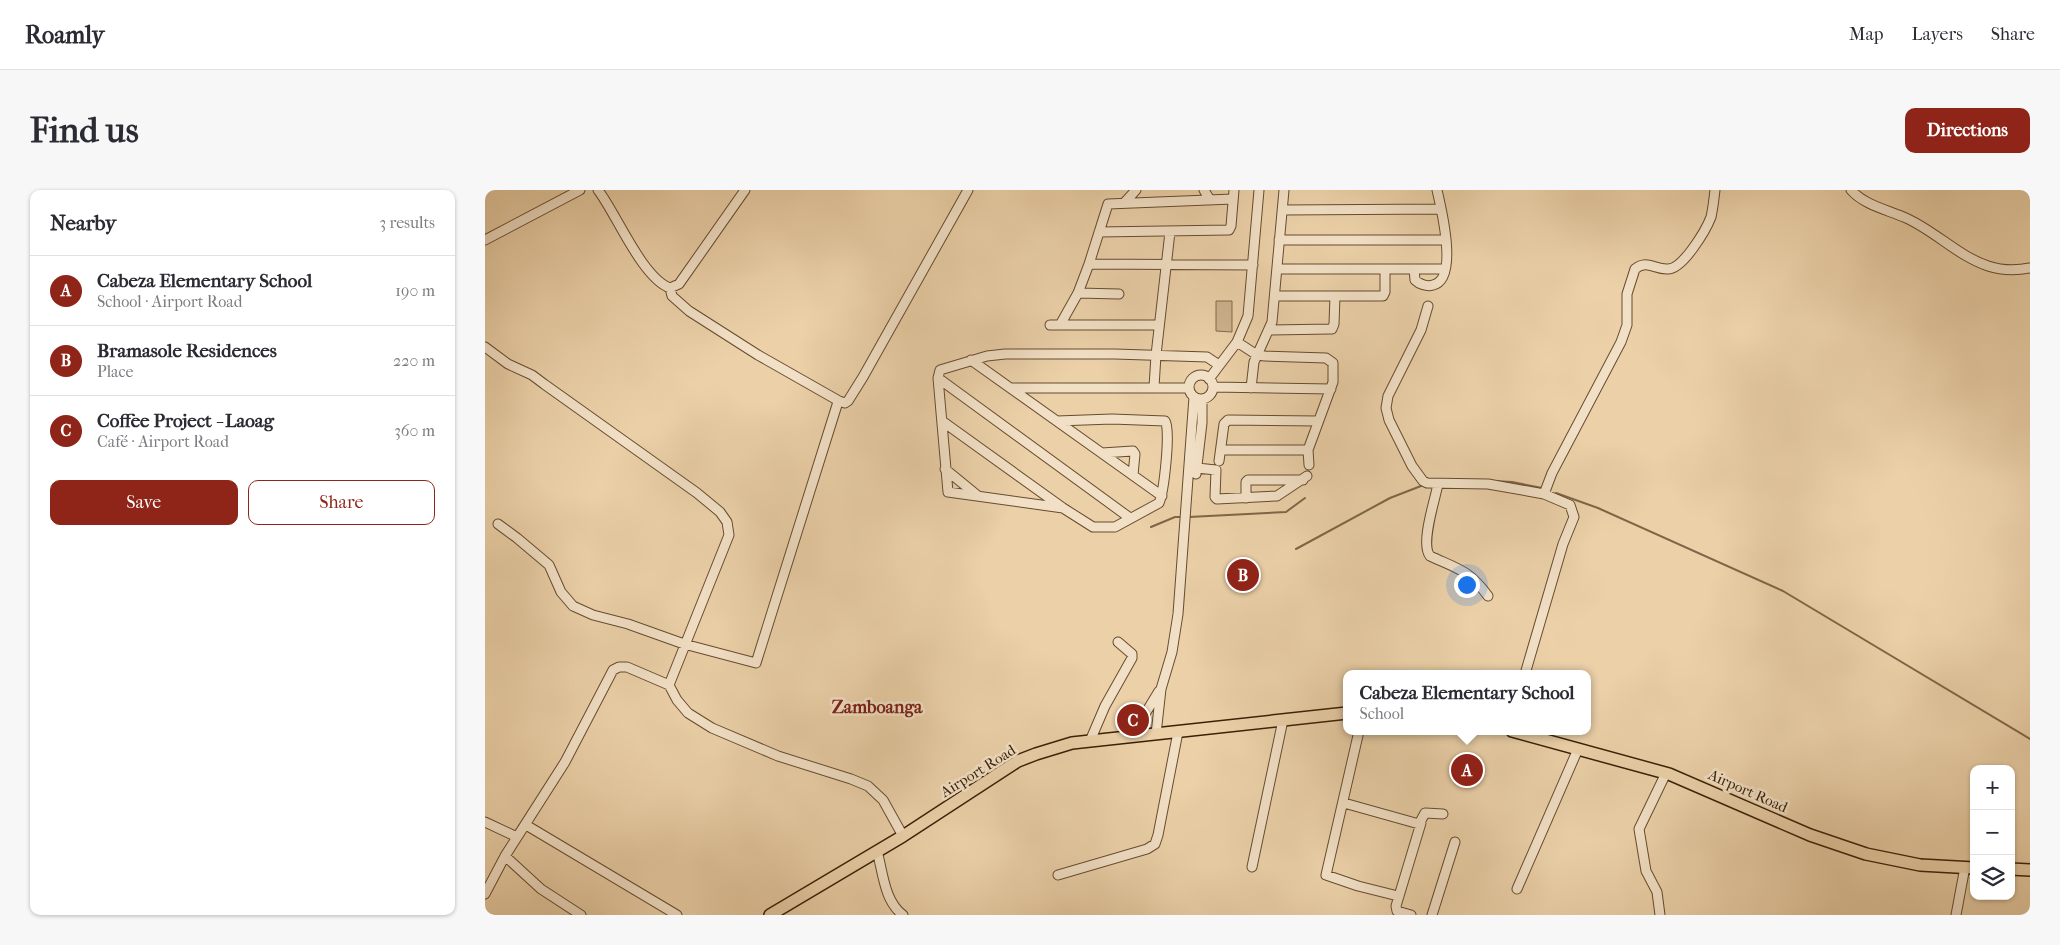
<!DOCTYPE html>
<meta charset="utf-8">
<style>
:root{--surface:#fff;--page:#f7f7f7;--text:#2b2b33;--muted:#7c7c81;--line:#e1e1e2;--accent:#8f2418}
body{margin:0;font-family:"IM FELL French Canon",serif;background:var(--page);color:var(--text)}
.controls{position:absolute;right:15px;bottom:15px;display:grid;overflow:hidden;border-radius:10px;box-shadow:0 1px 4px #0004}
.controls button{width:45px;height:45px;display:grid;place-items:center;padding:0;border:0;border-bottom:1px solid var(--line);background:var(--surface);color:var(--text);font:25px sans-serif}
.you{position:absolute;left:981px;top:394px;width:18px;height:18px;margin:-12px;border:4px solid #fff;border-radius:50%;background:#1a73e8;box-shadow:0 0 0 8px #1a73e833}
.badge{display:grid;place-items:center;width:32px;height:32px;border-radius:50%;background:var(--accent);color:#fff;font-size:16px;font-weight:700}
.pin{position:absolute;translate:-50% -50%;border:2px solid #fff;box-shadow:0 1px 5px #0006}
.popup{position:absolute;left:858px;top:480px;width:248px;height:65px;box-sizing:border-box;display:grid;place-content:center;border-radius:10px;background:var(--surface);filter:drop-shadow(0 1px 4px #0005);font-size:16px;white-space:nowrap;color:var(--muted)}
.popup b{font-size:19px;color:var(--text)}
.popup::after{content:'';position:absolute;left:50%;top:100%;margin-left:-10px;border:10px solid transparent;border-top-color:var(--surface)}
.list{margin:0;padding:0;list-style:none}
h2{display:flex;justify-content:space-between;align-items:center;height:65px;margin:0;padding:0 20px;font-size:21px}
h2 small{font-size:16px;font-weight:400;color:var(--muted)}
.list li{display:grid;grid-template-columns:32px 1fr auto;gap:15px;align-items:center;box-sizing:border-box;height:70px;padding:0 20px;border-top:1px solid var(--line)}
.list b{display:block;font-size:19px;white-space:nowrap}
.list p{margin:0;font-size:16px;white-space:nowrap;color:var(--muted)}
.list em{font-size:16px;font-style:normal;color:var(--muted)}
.actions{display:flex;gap:10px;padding:15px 20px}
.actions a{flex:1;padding:11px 0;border:1px solid var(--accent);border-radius:10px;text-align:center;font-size:18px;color:var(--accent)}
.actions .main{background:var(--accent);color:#fff}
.icon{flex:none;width:28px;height:28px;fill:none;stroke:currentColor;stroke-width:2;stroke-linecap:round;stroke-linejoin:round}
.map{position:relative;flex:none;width:1545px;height:725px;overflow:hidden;border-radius:10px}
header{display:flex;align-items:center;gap:30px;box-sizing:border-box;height:70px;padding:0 25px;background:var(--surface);border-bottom:1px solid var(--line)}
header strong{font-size:24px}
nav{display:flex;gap:28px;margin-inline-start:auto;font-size:18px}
.intro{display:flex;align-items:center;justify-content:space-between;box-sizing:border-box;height:120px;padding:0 30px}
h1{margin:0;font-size:35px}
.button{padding:12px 22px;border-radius:10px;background:var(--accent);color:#fff;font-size:18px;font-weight:700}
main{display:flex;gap:30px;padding:0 30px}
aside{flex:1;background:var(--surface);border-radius:10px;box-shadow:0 1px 4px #0004}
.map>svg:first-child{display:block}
</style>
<header>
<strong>Roamly</strong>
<nav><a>Map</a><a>Layers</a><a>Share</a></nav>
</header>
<div class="intro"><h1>Find us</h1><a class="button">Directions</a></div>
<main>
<aside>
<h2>Nearby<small>3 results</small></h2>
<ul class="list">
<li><span class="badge">A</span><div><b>Cabeza Elementary School</b><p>School · Airport Road</p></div><em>190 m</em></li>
<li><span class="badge">B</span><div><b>Bramasole Residences</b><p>Place</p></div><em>220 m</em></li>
<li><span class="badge">C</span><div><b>Coffee Project - Laoag</b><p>Café · Airport Road</p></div><em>360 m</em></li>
</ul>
<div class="actions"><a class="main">Save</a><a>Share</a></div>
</aside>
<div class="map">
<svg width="1545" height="725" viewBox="0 0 1545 725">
<rect width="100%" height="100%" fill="#ebd0a8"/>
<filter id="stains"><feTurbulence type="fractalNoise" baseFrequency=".004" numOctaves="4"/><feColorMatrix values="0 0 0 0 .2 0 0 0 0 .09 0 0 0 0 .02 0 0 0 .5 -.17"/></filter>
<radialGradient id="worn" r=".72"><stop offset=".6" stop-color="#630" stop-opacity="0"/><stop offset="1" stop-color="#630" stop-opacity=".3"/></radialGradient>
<path fill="#cdb28d" stroke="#83694a" d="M731,111h16v31l-16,-1z"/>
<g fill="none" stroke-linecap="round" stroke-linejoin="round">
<path stroke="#7f6647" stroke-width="2" d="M1009,291l18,1 30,6
M1071,303l42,15 185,83 247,148
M704,327l97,-5 19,-14
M666,337l24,-10h7
M811,359l94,-51 31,-12"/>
<defs>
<path id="minor" d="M113,0c18,23 44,88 72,98l9,-4 66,-94
M719,0l6,10
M1366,0c13,15 37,20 55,28 29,13 52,38 82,48 15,5 27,5 42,2
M640,12l11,-12
M798,20l158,-1
M614,42l130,-2 2,-4 3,-36
M0,50l95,-50
M794,50h167
M604,74l164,1
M792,79h168
M929,79l1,11c4,4 12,7 18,5 26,-6 8,-77 4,-95
M185,98l2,8 17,15 69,44 81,46
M593,103l41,1
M790,106h108l2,-4v-23
M943,116l-7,24 -33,66 -2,12 3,12 23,46 11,15 4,2 61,1 56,10
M565,135h109
M575,135l18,-32 11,-29 19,-60 125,-5
M785,140l62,-1 2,-5 1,-28
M752,152l20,13 8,1 61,2 7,5v19l-25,68 1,15
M0,157l23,17 24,11 12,9 153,109 23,19 7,10 2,13 -60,150
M486,170l191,136
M704 197a12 12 0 1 1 24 0a12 12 0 1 1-24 0Z
M453,188l192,140
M724,189l28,-37 11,-26 11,-126
M669,197l2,-32 14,-123
M728,197l118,2
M526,198h178
M766,198l3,-26 18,-40 12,-132
M457,231l121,87 30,19h22l44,-24c5,-11 12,-74 6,-82l-53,-2 -55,2
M736,260h87
M617,263l31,-2 2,3 -2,21
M734,271l5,-37 4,-4 90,1
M712,278l19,2 -1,27 2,2 60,-3 30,-20
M460,279l33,27
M711,284l6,-51v-24
M953,294c-3,16 -18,60 -8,72 28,13 39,14 58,40
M761,308v-16l2,-2h55
M578,318l-115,-16 -10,-114 2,-8 47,-14 18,-2h110l92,3 12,8
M13,334l19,14 32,27 12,27 12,14 20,9 35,9 56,20 72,19 81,-258 2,-4 6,2 3,-2 15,-24 105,-187
M1040,484l38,-130 11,-27 -4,-12 -26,-11 8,-21 69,-131 6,-17v-31l8,-25c12,-10 20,1 33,0 15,0 38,-39 43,-52 2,-9 3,-18 4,-27
M874,541l-33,144 32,11 40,10
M671,544l5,-45 11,-37 6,-38 16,-217
M653,546l7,-22 14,-23
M605,551l15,-35 27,-48v-4l-14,-12
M859,613l75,21 6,-11 18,1
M0,632l32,15
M41,635l151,90
M392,661c6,21 7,50 26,64
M20,666l36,33 40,26
M767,677l31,-147
M573,685l89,-26 8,-5 3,-9 20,-103
M1032,699l61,-140
M0,704l20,-38 60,-94 48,-92 6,-3h8l42,18 8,15 11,13 24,15 66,28 73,23 17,7 15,14 20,36
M926,725l-14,-4 -1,-5 25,-83
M947,725l23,-73
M1175,725l-3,-23 -11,-21 -7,-42 27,-56
M1471,725l9,-48"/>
<path id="major" d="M1027,541l157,43 141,61 56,19 54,11 54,3
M1526,679l19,1
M285,725l133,-79 115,-75 18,-7 36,-11 275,-30"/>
</defs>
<use href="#minor" stroke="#664c2f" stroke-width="11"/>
<use href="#major" stroke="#392007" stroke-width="14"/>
<use href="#minor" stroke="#f2e0c6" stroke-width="9"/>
<use href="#major" stroke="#ebd0a8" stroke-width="11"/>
</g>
<g text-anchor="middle" stroke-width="5" stroke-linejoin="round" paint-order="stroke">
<g font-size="15" fill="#392007" stroke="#f2e0c6">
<text transform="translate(493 581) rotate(-32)" y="5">Airport Road</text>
<text transform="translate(1263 601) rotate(24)" y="5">Airport Road</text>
</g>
<g font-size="18" font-weight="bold" fill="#7a1f14" stroke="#f2e0c6">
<text x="392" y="523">Zamboanga</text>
</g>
</g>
<rect width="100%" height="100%" filter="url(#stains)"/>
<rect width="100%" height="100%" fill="url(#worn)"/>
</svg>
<div class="controls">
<button>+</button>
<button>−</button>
<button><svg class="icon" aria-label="layers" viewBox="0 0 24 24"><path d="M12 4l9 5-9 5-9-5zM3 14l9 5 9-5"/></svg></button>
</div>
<div class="you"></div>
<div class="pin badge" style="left:982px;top:580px">A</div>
<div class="popup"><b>Cabeza Elementary School</b>School</div>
<div class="pin badge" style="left:758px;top:385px">B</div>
<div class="pin badge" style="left:648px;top:530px">C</div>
</div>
</main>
